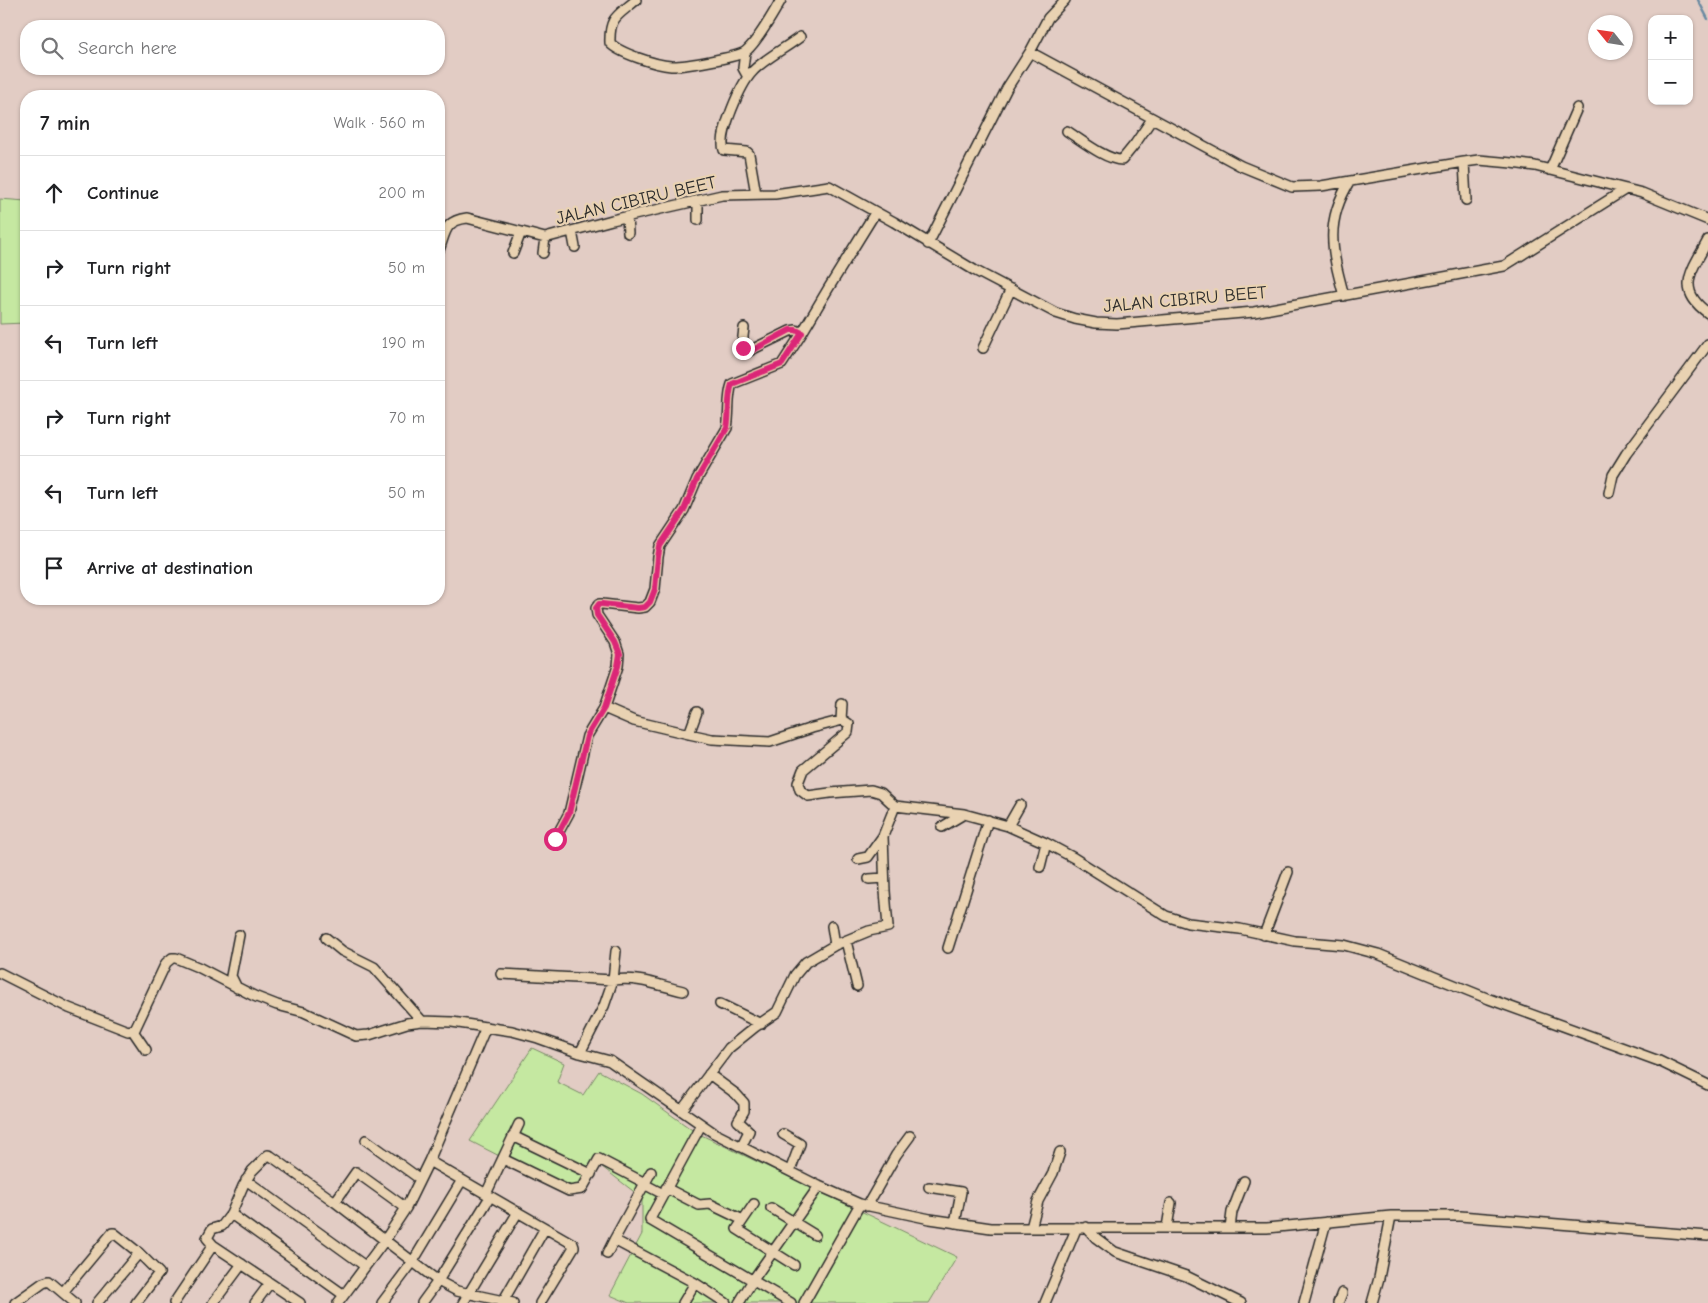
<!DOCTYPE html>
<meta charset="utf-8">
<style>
:root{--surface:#fff;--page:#f2f2f2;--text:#202124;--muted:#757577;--line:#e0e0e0}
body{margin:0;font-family:"Comic Neue",sans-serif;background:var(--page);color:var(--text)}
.controls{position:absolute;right:15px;top:15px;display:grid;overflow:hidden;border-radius:10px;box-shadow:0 1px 4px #0004}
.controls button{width:45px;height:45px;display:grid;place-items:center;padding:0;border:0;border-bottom:1px solid var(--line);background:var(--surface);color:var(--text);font:25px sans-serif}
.compass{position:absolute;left:1588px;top:15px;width:45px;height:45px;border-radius:50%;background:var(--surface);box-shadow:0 1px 4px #0004;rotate:300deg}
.stop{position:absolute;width:15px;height:15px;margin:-11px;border:4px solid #db2777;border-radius:50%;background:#fff}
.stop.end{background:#db2777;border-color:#fff;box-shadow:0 1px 5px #0008}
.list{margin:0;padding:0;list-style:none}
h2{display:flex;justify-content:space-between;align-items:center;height:65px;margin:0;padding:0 20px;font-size:21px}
h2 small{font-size:16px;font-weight:400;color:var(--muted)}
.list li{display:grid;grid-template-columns:32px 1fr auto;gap:15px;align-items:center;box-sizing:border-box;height:75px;padding:0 20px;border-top:1px solid var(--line)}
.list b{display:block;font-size:19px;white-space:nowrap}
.list em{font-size:16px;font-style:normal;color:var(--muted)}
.icon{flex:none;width:28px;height:28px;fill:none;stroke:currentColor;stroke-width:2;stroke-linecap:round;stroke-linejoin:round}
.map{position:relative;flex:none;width:1708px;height:1303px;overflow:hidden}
.search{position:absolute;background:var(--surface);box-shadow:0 1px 4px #0004;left:20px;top:20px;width:425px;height:55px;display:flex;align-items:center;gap:12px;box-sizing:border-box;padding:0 18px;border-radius:20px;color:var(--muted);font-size:19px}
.panel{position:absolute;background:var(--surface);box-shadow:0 1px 4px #0004;left:20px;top:90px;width:425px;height:515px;border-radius:20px}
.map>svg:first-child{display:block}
</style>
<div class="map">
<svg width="1708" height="1303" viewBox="0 0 1708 1303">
<rect width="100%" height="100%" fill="#e2ccc4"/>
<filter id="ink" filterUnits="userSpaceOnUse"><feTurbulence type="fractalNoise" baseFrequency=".02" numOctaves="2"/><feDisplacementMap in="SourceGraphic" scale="10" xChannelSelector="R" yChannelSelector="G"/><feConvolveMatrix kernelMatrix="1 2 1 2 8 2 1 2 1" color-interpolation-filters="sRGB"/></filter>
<g filter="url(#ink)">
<path fill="#c5e8a1" stroke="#788a66" d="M0,199l26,2v122l-26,1z
M532,1048l32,15 -7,19 26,13 16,-24 43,23 53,38 262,125 -28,46h-300l-19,-8 32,-61v-36l-45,-35 -21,32 -106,-54z"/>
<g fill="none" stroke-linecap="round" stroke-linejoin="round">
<path stroke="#6a8aa2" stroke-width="2.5" d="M1698,0l10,19"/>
<defs>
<path id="street" d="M636,0c-18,16 -27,16 -26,43 9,10 46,22 61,23 9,1 69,-9 75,-15 12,-10 27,-37 35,-51
M1065,0l-17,18 -18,34 211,114 51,21 29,-1 143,-24 15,-2 33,3 23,3 107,27 66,27
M745,52l-2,16 5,9
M1067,131c14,9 39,29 55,29l13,-16 17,-25
M1464,162l2,38
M1550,170l27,-62
M756,194l-7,-40 -2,-2 -23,-2c-6,-15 17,-67 29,-79 10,-11 34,-24 47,-34
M627,217l1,16
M698,220v-19
M572,231l3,16
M1708,240c-15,29 -34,49 0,73
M928,244l79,-156 23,-36
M439,250c7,-18 5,-29 28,-32l78,20 67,-18 110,-25 53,-1 54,-8 65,36 80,48 82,43 19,6 21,4 21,1 137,-12 250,-46 122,-77
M513,253l8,-21
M543,253l2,-15
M1344,296c-12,-45 -20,-73 6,-115
M744,328l-2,17 4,5 3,1 41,-20 6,-1 6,3
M983,348l28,-59
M1609,493l4,-18 13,-21 82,-110
M604,708l30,13 55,13 23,5 58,3 42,-14 31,-8 6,4 -1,8 -45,38 -5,13 2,7 8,6 22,-3 41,-3 10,3 14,13 69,8 44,12 38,17 28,15 92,58 22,7 52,6 55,12 49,4 34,9 111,45 170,62 49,24
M841,720l1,-16
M689,734l8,-22
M1008,826l12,-21
M942,827l22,-13
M555,839l14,-26 18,-77 17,-28 14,-42 1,-12 -4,-12 -18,-27 -1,-7 3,-4h3l36,4 7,-1 5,-5 5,-13 3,-32 2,-11 24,-36 13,-31 30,-51c3,-15 0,-30 5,-44l50,-20 20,-31 26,-44 47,-76
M858,859l10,-2 15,-21
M1040,867l6,-24
M869,879l15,-1
M832,926l3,19
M1264,935l24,-63
M326,938l16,13 32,16 48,54
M846,941l11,45
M948,948l40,-128
M0,973l69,35 59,23 7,-2 31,-66 6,-5h4l24,10 54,28 23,9 27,7 52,24 13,-1 38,-12 15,-2 30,1 60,9 26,7 42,15 30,8 104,72 105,53 41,18 70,15 61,9h276l124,-12h69l248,20
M501,974l112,6c29,-3 43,5 70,11
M237,988l-6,-12 8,-41
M720,1004l41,20
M133,1031l13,19
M580,1053l24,-47 9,-26 3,-29
M709,1074l27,20 8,9v8l-6,10 11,10 -8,16
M682,1110l47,-62 26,-21 22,-15 18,-37 11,-13 29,-17 34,-14 19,-4 -3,-36 -2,-55 12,-30
M701,1125l-51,94v1l141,83
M783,1134l17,10 -10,27
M513,1136l78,38
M366,1140l54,39
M503,1159l66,32 13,-2 17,-30 46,24
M429,1161l144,83 1,3 -34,56
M246,1180l119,86
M644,1184l19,10
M929,1187l32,5 -6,31
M666,1188l33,17 11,-1 33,16
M486,1194l33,-70
M335,1202l21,-30 50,36
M754,1204l-17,25 57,36
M867,1206l29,-51 14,-19
M771,1208l44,27
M231,1214l113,81
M1086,1227l10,11 19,14 71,24 55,27
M1167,1227l4,-24
M1031,1228l7,-27 15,-28 7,-21
M1230,1228l2,-16 12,-31
M614,1240l37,-68
M607,1254l7,-14 81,43 31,20
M63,1292l49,-59h2l25,20 20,20 -23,30
M15,1303l28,-20 6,-2 26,22
M97,1303l42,-50
M174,1303l39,-58
M213,1303l29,-39
M255,1303l15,-20
M300,1303l-87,-58 -6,-7 5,-9 10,-3 9,-12 12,-28 9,-15 16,-16 3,1 64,46 103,79 19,10 56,12
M338,1303l47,-63 21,-32 23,-47 57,-134
M382,1303l30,-40 50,-83
M422,1303l16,-22 52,-84
M463,1303l55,-91
M502,1303l43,-75
M683,1303l12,-20
M739,1303l14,-23 66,-94
M804,1303l56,-99
M1045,1303l32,-76
M1304,1303l22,-81
M1338,1303l4,-10
M1372,1303l7,-25 12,-62"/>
</defs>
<use href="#street" stroke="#2b2b2b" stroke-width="12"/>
<use href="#street" stroke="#e9d2b2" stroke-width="9"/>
</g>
</g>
<g fill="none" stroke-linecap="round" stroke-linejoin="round" filter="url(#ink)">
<path stroke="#db2777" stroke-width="6" d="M555,839l14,-26 18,-77 17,-28 14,-42 2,-12 -5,-12 -18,-27 -1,-7 3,-4h3l36,4 7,-1 5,-5 5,-13 3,-32 2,-11 24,-36 13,-31 30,-51c3,-15 0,-30 5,-44l50,-20 20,-31 -6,-3h-6l-37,20 -4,1 -6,-3"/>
</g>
<g text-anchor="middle" stroke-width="4.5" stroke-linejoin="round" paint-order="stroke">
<g font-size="18" fill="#2b2b2b" stroke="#e9d2b2">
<text transform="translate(636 200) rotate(-13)" y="6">JALAN CIBIRU BEET</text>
<text transform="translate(1185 299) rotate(-5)" y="6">JALAN CIBIRU BEET</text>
</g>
</g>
</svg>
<div class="controls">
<button>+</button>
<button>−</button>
</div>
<svg class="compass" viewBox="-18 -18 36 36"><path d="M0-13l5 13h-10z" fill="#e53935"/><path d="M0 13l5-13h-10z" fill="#757577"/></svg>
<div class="stop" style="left:555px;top:839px"></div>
<div class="stop end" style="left:743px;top:348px"></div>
<div class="search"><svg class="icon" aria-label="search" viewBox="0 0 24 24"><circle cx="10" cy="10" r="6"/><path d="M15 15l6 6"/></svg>Search here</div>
<section class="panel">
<h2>7 min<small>Walk · 560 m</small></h2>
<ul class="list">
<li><svg class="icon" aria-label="ahead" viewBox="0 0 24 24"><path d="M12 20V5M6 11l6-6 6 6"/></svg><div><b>Continue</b></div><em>200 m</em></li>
<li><svg class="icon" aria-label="right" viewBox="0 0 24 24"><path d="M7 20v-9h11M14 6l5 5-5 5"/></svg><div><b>Turn right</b></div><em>50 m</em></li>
<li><svg class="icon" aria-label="left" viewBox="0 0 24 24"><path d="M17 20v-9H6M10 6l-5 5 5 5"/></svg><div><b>Turn left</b></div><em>190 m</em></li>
<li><svg class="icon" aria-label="right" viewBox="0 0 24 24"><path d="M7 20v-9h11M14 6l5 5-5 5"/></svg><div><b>Turn right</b></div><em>70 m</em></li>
<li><svg class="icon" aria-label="left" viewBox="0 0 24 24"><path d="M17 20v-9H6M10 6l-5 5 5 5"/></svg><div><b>Turn left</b></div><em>50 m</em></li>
<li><svg class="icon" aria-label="arrive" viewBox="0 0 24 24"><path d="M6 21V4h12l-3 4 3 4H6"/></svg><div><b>Arrive at destination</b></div></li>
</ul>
</section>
</div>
